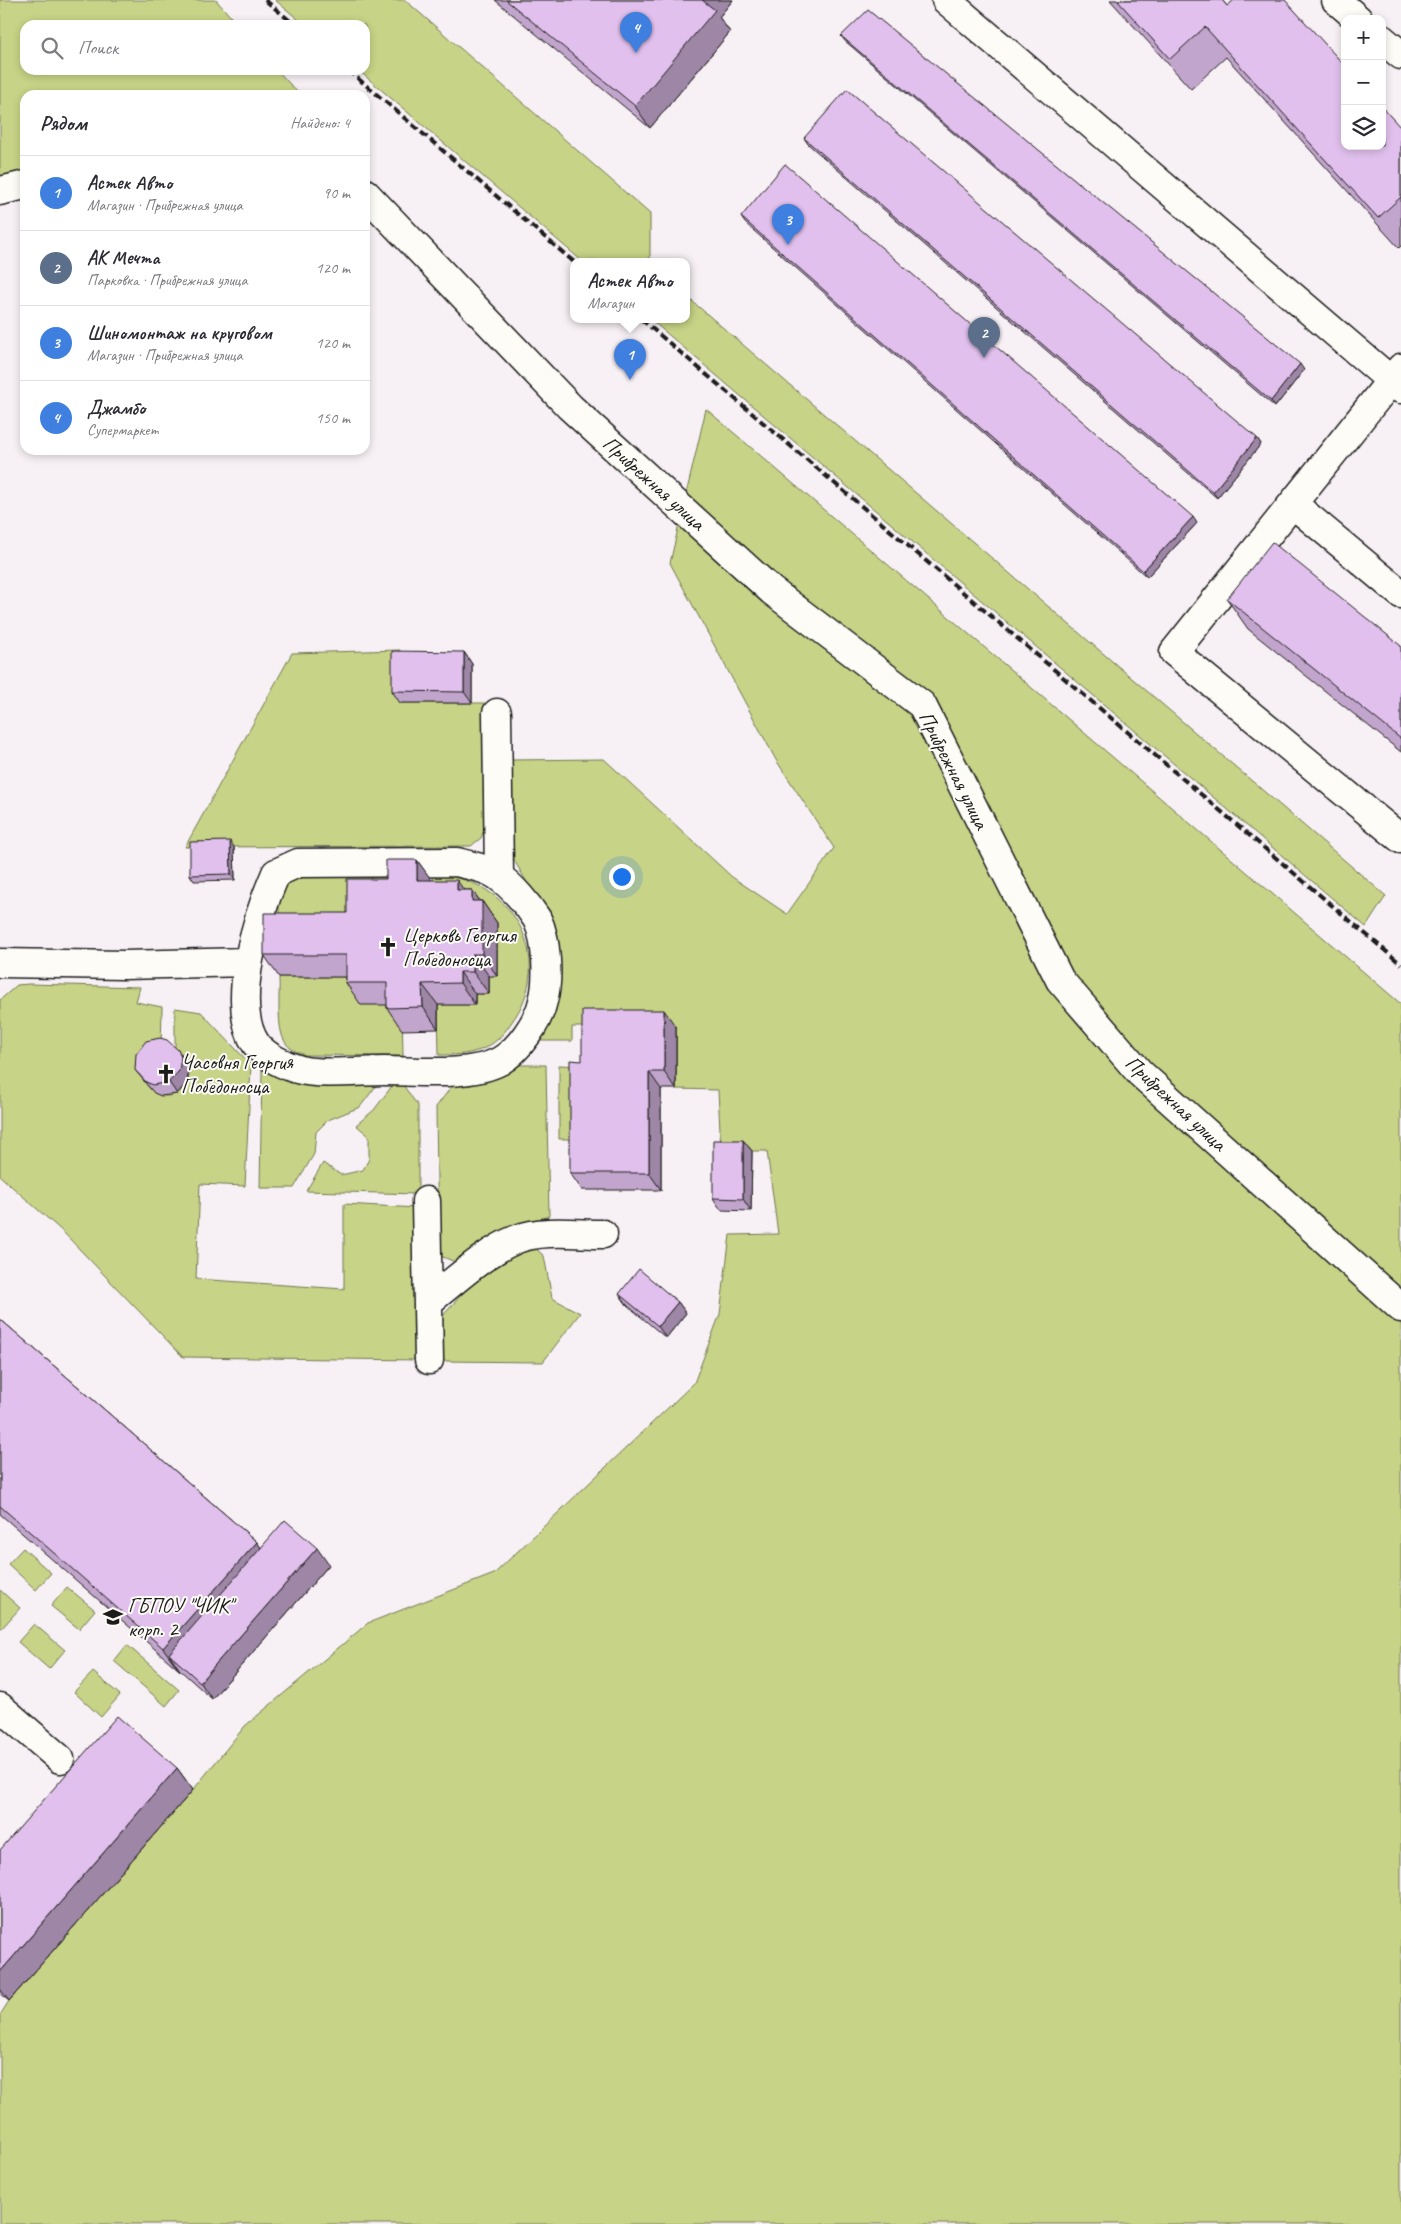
<!DOCTYPE html>
<html lang="ru">
<meta charset="utf-8">
<style>
:root{--surface:#fff;--page:#f7f7f7;--text:#2b2b33;--muted:#7c7c81;--line:#e1e1e2;--accent:#b45309}
body{margin:0;font-family:Caveat,sans-serif;background:var(--page);color:var(--text)}
.controls{position:absolute;right:15px;top:15px;display:grid;overflow:hidden;border-radius:10px;box-shadow:0 2px 8px #0003}
.controls button{width:45px;height:45px;display:grid;place-items:center;padding:0;border:0;border-bottom:1px solid var(--line);background:var(--surface);color:var(--text);font:25px sans-serif}
.you{position:absolute;left:621px;top:876px;width:18px;height:18px;margin:-12px;border:4px solid #fff;border-radius:50%;background:#1a73e8;box-shadow:0 0 0 8px #1a73e833}
.badge{display:grid;place-items:center;width:32px;height:32px;border-radius:50%;background:var(--accent);color:#fff;font-size:16px;font-weight:700}
.pin{position:absolute;translate:-50% -41px;filter:drop-shadow(0 1px 2px #0008)}
.pin::after{content:'';position:absolute;top:26px;width:18px;height:15px;background:inherit;clip-path:polygon(0 0,100% 0,50% 100%)}
.popup{position:absolute;left:570px;top:258px;width:120px;height:65px;box-sizing:border-box;display:grid;place-content:center;border-radius:10px;background:var(--surface);filter:drop-shadow(0 1px 4px #0005);font-size:16px;white-space:nowrap;color:var(--muted)}
.popup b{font-size:19px;color:var(--text)}
.popup::after{content:'';position:absolute;left:50%;top:100%;margin-left:-10px;border:10px solid transparent;border-top-color:var(--surface)}
.list{margin:0;padding:0;list-style:none}
h2{display:flex;justify-content:space-between;align-items:center;height:65px;margin:0;padding:0 20px;font-size:21px}
h2 small{font-size:16px;font-weight:400;color:var(--muted)}
.list li{display:grid;grid-template-columns:32px 1fr auto;gap:15px;align-items:center;box-sizing:border-box;height:75px;padding:0 20px;border-top:1px solid var(--line)}
.list b{display:block;font-size:19px;white-space:nowrap}
.list p{margin:0;font-size:16px;white-space:nowrap;color:var(--muted)}
.list em{font-size:16px;font-style:normal;color:var(--muted)}
.icon{flex:none;width:28px;height:28px;fill:none;stroke:currentColor;stroke-width:2;stroke-linecap:round;stroke-linejoin:round}
.map{position:relative;flex:none;width:1401px;height:2224px;overflow:hidden}
.search{position:absolute;background:var(--surface);box-shadow:0 2px 8px #0003;left:20px;top:20px;width:350px;height:55px;display:flex;align-items:center;gap:12px;box-sizing:border-box;padding:0 18px;border-radius:15px;color:var(--muted);font-size:19px}
.panel{position:absolute;background:var(--surface);box-shadow:0 2px 8px #0003;left:20px;top:90px;width:350px;height:365px;border-radius:15px}
.map>svg:first-child{display:block}
</style>
<div class="map">
<svg width="1401" height="2224" viewBox="0 0 1401 2224">
<rect width="100%" height="100%" fill="#f7f0f5"/>
<filter id="ink" filterUnits="userSpaceOnUse"><feTurbulence type="fractalNoise" baseFrequency=".02" numOctaves="2"/><feDisplacementMap in="SourceGraphic" scale="10" xChannelSelector="R" yChannelSelector="G"/><feConvolveMatrix kernelMatrix="1 2 1 2 8 2 1 2 1" color-interpolation-filters="sRGB"/></filter>
<g filter="url(#ink)">
<path fill="#c7d386" stroke="#727851" d="M0,0h216l22,25h-213v45h252l23,25h-275v78l-25,5z
M275,0h130l245,214v47h-68l-224,-191h7v-45h-60z
M686,296l700,600 -20,31 -716,-608h36z
M706,409l695,595v1220h-1401v-209l9,-14 184,-211 52,-64 123,-103 126,-49 200,-191 26,-69 10,-79 48,-1 -11,-83h-46l-3,-61 -42,-1v-62h-104v14h-36l18,-32 5,-17 -2,-49 -2,-19 -7,-15 -19,-23 -15,-26 -4,-100 94,-1 128,118 55,37 47,-66 -58,-88 -106,-197z
M400,650v53h85l1,121 -5,14 -10,8 -286,1 107,-194z
M304,875h96l-38,60h-83v-41l6,-11z
M433,875c78,0 126,84 78,148 -8,12 -17,22 -31,27 -14,5 -27,5 -41,5l-1,-50h37v-11h14v-18l-56,-74z
M279,977h82l41,28 1,51 -98,-1c-8,-3 -16,-6 -20,-13 -9,-14 -5,-48 -6,-65z
M29,984l111,3 -4,15 26,5 -1,44 -17,30c22,38 68,-5 31,-29v-44l26,4 50,53 -6,121 -45,-2 -4,95 148,10v-85l74,4v152l-235,-3 -120,-125 -63,-56v-176l17,-15z
M517,1065h29l3,151c-35,9 -61,28 -91,47l-20,-8 -2,-148 16,-21c31,-1 39,-4 65,-21z
M559,1065l24,1 -1,73h-23z
M262,1069l39,15 75,2 -16,21 -32,13 -12,12 -2,22 -20,34h-34z
M403,1085l15,21v88l-112,-3 17,-28 18,12 22,-5 6,-11v-23l-13,-11 18,-15 18,-24z
M522,1248l14,1 8,7 8,42 28,15 -37,49 -103,-1v-42l39,-44z
M23,1548l28,25 -15,17 -28,-26z
M67,1587l28,23 -16,19 -28,-23z
M0,1590l20,18 -18,20 -2,-1z
M34,1624l31,26 -16,19 -31,-27z
M127,1645l52,45 -13,16 -52,-45z
M93,1672l27,23 -19,22 -27,-25z"/>
<g fill="none" stroke-linecap="round" stroke-linejoin="round">
<defs>
<path id="minor" d="M946,0l455,389
M1336,0l22,19
M1382,39l19,16
M0,191l25,-6
M365,193l205,214 202,184 150,114 138,275 80,93 261,235
M1293,504l108,90
M497,713l2,164
M1401,839l-227,-187 227,-284
M457,862c14,4 31,6 42,15 14,10 29,28 38,42 10,20 12,61 6,82 -4,20 -25,50 -43,60 -30,16 -83,10 -116,10 -20,0 -67,4 -83,-1 -16,-4 -35,-13 -45,-26 -27,-40 2,-130 20,-171l22,-10z
M0,963l124,2 123,-3
M426,1201l3,159
M428,1302c28,-22 57,-50 89,-63 26,-10 59,-5 86,-5
M0,1707l60,52"/>
</defs>
<use href="#minor" stroke="#1c1c1c" stroke-width="31"/>
<use href="#minor" stroke="#fdfcf7" stroke-width="28"/>
<path stroke="#1c1c1c" stroke-width="4" stroke-dasharray="8 4" stroke-linecap="butt" d="M265,0l30,25
M348,70l226,192
M641,319l760,645"/>
</g>
<path fill="#c2a5cc" stroke="#1c1c1c" d="M495,0h238l-14,17 11,15 -80,96z
M1110,0h112l5,6 174,122v118l-2,2 -173,-191 -35,32z
M841,36l463,334 -29,37 -430,-366z
M804,138l453,300 4,6 -44,54 -409,-354z
M741,217l456,306 -50,54 -402,-354z
M1227,599l174,47v106l-153,-123z
M464,652l8,12v39h-72l-8,-12z
M234,847l1,33 -41,1 -4,-6z
M417,860l14,20 33,10h8l8,11h2l15,22v53h-8v18h-14v11h-37v24l-36,1 -15,-22v-3h-26l-15,-22v-6h-67l-15,-22 83,-42 39,-34z
M676,1027v62h-15v101h-79l-12,-17 12,-112z
M178,1050l8,12 3,6 -2,15 -10,11 -16,2 -7,-3 -19,-23z
M743,1140l9,11 -1,60 -30,-1 -8,-12z
M619,1294l59,8 8,11 -20,25 -39,-33z
M0,1319l257,223 4,6 68,17 -117,134 -32,-29h-1l-179,-156z
M177,1768l16,22 -184,211 -9,-7v-144z"/>
<path fill="#9e86a6" stroke="#1c1c1c" d="M701,0h32l-14,17 11,15 -80,96 -15,-22z
M1300,364l4,6 -29,37 -4,-6z
M1257,438l4,6 -44,54 -4,-6z
M1193,517l4,6 -50,54 -4,-6z
M464,652l8,12v39l-8,-11z
M230,841l4,6 1,33 -4,-6z
M417,860l16,22 -16,-2z
M457,880l15,22 -15,-12z
M472,890l10,14v-3l15,22v53l-15,-22 -10,-53z
M473,954l16,22v18l-16,-22z
M460,972l15,22v11l-15,-22z
M422,984l16,21v24l-15,-22z
M664,1010l12,17v62l-12,-17z
M178,1050l8,12 3,6 -2,15 -10,11 -8,-12z
M649,1072l12,17v101l-12,-17z
M743,1140l9,11 -1,60 -8,-12z
M678,1302l8,11 -20,25 -8,-12z
M257,1542l15,22 -103,90 11,16h-1l-16,-22z
M317,1548l12,17 -117,134 -12,-17z
M177,1768l16,22 -184,211 -9,-12v-17z"/>
<path fill="#e1c0ed" stroke="#1c1c1c" d="M506,0h196l13,10 -80,96z
M1117,0h105l5,6 7,-6h51l60,66v80h37v-39l19,21v69l-23,21 -173,-191 -35,32z
M868,10l432,354 -29,37 -430,-365z
M847,89l410,349 -44,54 -409,-354z
M785,164l408,353 -50,54 -402,-354z
M1272,542l129,104v93l-174,-140z
M392,651l72,1v40l-72,-1z
M230,841l1,33 -41,1v-33z
M386,860h31v20h40v10h15v11h10v53h-9v18h-13v11l-38,1 1,23 -36,1v-25h-41v-28h-82v-42h83v-34h39z
M582,1010h82v62h-15v101h-79v-113l12,1z
M160,1038l7,2 11,10 3,7 -2,14 -10,11 -16,3 -7,-3 -11,-12 1,-16 10,-13z
M713,1140h30v59l-30,-1z
M639,1269l39,33 -20,24 -39,-32z
M0,1319l257,223 -94,106 -163,-142z
M285,1520l32,28 -117,134 -31,-28z
M117,1716l60,52 -177,204v-122z"/>
</g>
<defs>
<symbol id="church-bare" viewBox="-9 -9 18 18"><path d="M-1.2-6h2.4v3.5h3.3v2.4h-3.3V6h-2.4V-.1h-3.3v-2.4h3.3Z" fill="#1c1c1c" stroke="#fdfcf7" stroke-width="2.5" paint-order="stroke"/></symbol>
<symbol id="university-bare" viewBox="-9 -9 18 18"><path d="M0-5L7-2L0 1L-7-2ZM-4 1L0 2.5L4 1V4Q0 6-4 4Z" fill="#1c1c1c" stroke="#fdfcf7" stroke-width="2.5" paint-order="stroke"/></symbol>
</defs>
<g fill-rule="evenodd">
<use href="#church-bare" x="374" y="933" width="28" height="28"/>
<use href="#church-bare" x="152" y="1060" width="28" height="28"/>
<use href="#university-bare" x="99" y="1603" width="28" height="28"/>
</g>
<g text-anchor="middle" stroke-width="4" stroke-linejoin="round" paint-order="stroke">
<g font-size="21" fill="#1c1c1c" stroke="#fdfcf7">
<text transform="translate(654 483) rotate(42)" y="7">Прибрежная улица</text>
<text transform="translate(954 770) rotate(63)" y="7">Прибрежная улица</text>
<text transform="translate(1176 1103) rotate(43)" y="7">Прибрежная улица</text>
</g>
<g font-size="21" fill="#1c1c1c" stroke="#fdfcf7" text-anchor="start">
<text x="403" y="942">Церковь Георгия<tspan x="403" dy="24">Победоносца</tspan></text>
<text x="181" y="1069">Часовня Георгия<tspan x="181" dy="24">Победоносца</tspan></text>
<text x="128" y="1612">ГБПОУ "ЧИК"<tspan x="128" dy="24">корп. 2</tspan></text>
</g>
</g>
</svg>
<div class="controls">
<button>+</button>
<button>−</button>
<button><svg class="icon" aria-label="layers" viewBox="0 0 24 24"><path d="M12 4l9 5-9 5-9-5zM3 14l9 5 9-5"/></svg></button>
</div>
<div class="you"></div>
<div class="pin badge" style="left:630px;top:380px;background:#3f7fe0">1</div>
<div class="popup"><b>Астек Авто</b>Магазин</div>
<div class="pin badge" style="left:984px;top:358px;background:#5c6f8a">2</div>
<div class="pin badge" style="left:788px;top:245px;background:#3f7fe0">3</div>
<div class="pin badge" style="left:636px;top:53px;background:#3f7fe0">4</div>
<div class="search"><svg class="icon" aria-label="search" viewBox="0 0 24 24"><circle cx="10" cy="10" r="6"/><path d="M15 15l6 6"/></svg>Поиск</div>
<section class="panel">
<h2>Рядом<small>Найдено: 4</small></h2>
<ul class="list">
<li><span class="badge" style="background:#3f7fe0">1</span><div><b>Астек Авто</b><p>Магазин · Прибрежная улица</p></div><em>90 m</em></li>
<li><span class="badge" style="background:#5c6f8a">2</span><div><b>АК Мечта</b><p>Парковка · Прибрежная улица</p></div><em>120 m</em></li>
<li><span class="badge" style="background:#3f7fe0">3</span><div><b>Шиномонтаж на круговом</b><p>Магазин · Прибрежная улица</p></div><em>120 m</em></li>
<li><span class="badge" style="background:#3f7fe0">4</span><div><b>Джамбо</b><p>Супермаркет</p></div><em>150 m</em></li>
</ul>
</section>
</div>
